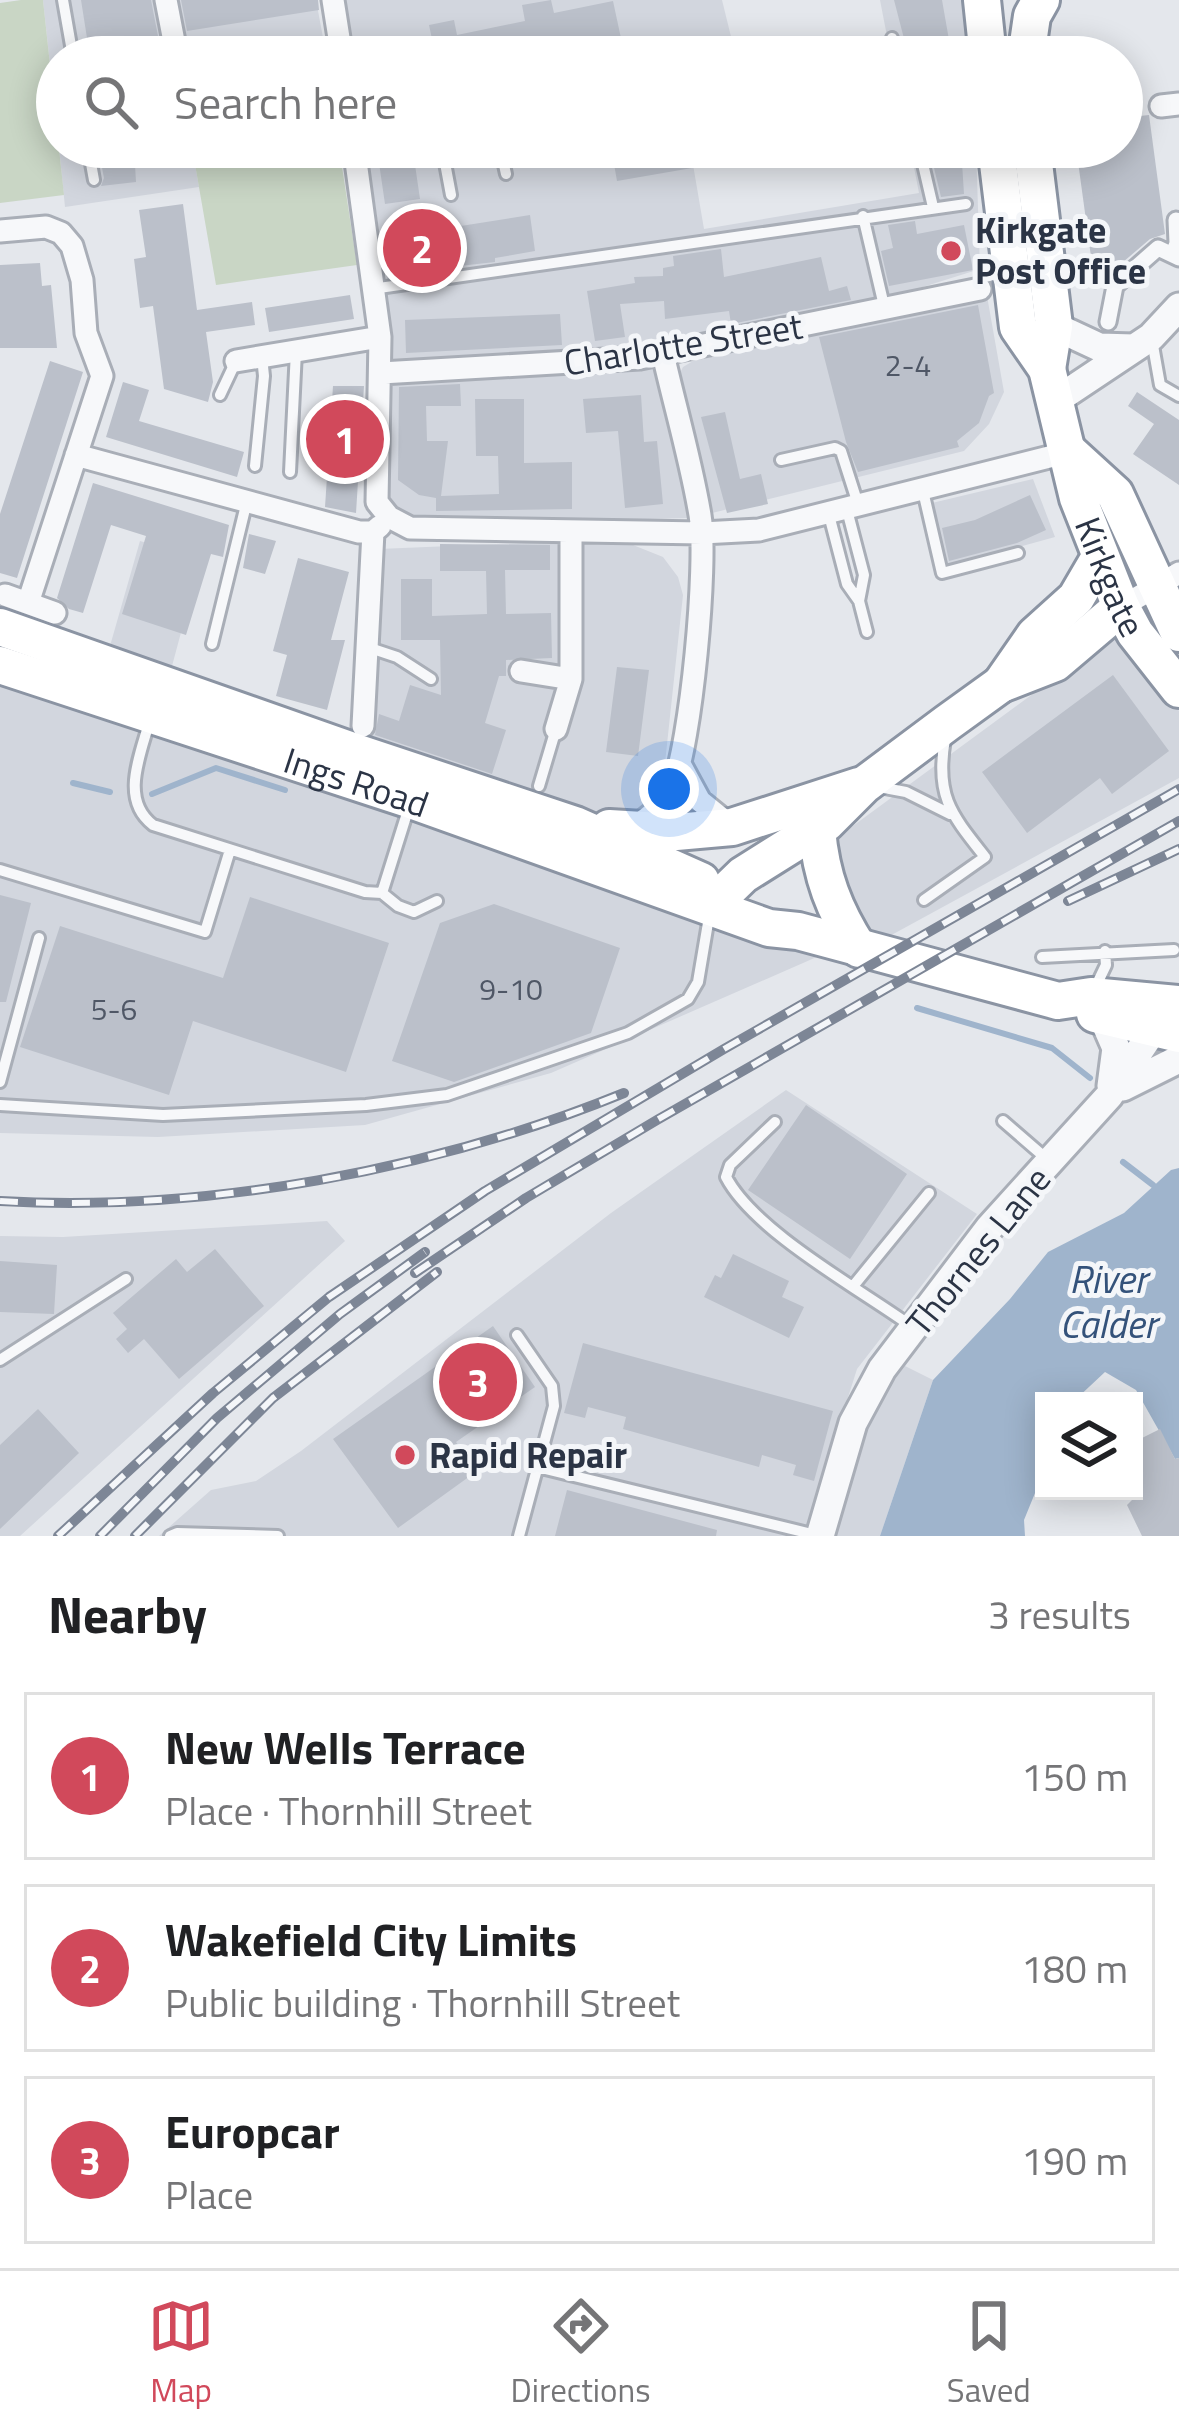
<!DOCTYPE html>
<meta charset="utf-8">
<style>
:root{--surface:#fff;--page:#f2f2f2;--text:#202124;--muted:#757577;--line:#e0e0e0;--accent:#d1495b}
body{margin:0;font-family:"Titillium Web",sans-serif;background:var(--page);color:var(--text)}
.controls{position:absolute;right:36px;bottom:36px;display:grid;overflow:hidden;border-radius:0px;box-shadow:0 6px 30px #0003}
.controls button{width:108px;height:108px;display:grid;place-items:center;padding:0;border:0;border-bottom:3px solid var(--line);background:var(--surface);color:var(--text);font:60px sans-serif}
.you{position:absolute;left:669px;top:789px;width:42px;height:42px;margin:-30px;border:9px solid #fff;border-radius:50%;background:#1a73e8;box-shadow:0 0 0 18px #1a73e833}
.badge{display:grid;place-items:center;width:78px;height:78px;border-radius:50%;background:var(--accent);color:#fff;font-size:39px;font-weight:700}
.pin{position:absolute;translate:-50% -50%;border:6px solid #fff;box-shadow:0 3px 12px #0006}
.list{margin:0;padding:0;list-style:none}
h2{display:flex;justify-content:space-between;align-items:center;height:156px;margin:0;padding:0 48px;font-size:51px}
h2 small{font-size:39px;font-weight:400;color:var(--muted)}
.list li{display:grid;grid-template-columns:78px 1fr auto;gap:36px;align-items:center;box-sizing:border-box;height:168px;margin:0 24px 24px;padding:0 24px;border:3px solid var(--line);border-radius:0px}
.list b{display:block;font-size:45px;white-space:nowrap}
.list p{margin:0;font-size:39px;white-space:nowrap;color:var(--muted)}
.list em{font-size:39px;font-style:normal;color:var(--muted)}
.icon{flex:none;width:66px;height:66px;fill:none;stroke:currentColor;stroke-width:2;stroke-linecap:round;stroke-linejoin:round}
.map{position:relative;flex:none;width:1179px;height:1536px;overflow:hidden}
.search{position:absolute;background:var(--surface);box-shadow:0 6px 30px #0003;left:36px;right:36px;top:36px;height:132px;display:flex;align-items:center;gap:30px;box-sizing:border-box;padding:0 42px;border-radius:66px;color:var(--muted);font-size:45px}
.sheet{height:732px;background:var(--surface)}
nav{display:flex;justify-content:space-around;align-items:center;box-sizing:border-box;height:168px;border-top:3px solid var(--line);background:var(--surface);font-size:33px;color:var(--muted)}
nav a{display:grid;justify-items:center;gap:6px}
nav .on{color:var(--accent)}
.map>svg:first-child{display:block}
</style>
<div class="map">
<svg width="1179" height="1536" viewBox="0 0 1179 1536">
<rect width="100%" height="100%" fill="#e4e7ec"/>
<path fill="#d2d6de" d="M43,0h273l8,43 -103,14h-164v72z
M342,0h380l14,57h-385z
M880,0h82l9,57h-80z
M59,147h133l7,40 -134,20z
M366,147h324l14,82 215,-36 -9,-46h66l4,122 -127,40 -162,33 -298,18 -6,-79z
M987,296l17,96 -15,32 -25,27 -256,63 -30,-137 5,-10 10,-6z
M657,368l30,127 1,23 -266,7 -18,-9 -18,-21 3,-111z
M1033,479l22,58 -112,31 -11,-65z
M596,540l37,5 30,12 15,20 5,18 -18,168 -13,36 -12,10 -26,12h-20l-226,-79 11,-193z
M140,541l61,17 -29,108 -62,-20z
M1120,630l59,81v67l-304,166 -14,-7 -30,-95z
M0,675l819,281 -268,117 -186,52 -207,12 -158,-4z
M786,1090l191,124 -120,155 -53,167h-645l52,-46 45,-9 45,-30 310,-238z
M327,1221l18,20 -325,295h-20v-300l63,1z
M905,1366l28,14 -53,156h-51l37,-121z"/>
<path fill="#c9d6c5" d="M21,0h22l21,195 -64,8v-200z
M192,147h147l18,118 -141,20z"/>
<path fill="#9fb4cc" d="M1179,1168v290l-4,1 -39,-69 -31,-18 -31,29h-30v70l-20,49 1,16h-145l53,-156 77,-81 38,-47 76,-39 47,-43z"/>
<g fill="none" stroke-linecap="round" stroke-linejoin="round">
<path stroke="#9fb4cc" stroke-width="6" d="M73,783l37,9
M152,794l64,-26 69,22
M917,1008l135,40 38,30
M1123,1162l30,23"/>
</g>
<path fill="#bbc0ca" d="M81,0h70l7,36 -5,1 3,20h-66z
M181,0h137l1,10 -132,21z
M551,0l3,13 59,-12 12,56h-242l-1,-8 50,-10 -3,-14 25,-5 3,15 68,-14 -3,-16z
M894,0h48l10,57h-31l-1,-7 -12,4z
M1149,115l16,119 -15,5 -55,47 -19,-139h46v-29z
M98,147h88l1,10 -52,8 1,17 -35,4 3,-8z
M611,147h77l4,21 -75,13z
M929,147h32l3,47 -23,3z
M413,151l7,48 -35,5 -7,-48z
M183,204l14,106 55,-8 3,23 -49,7 7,50 -5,20 -44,-13 -11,-83 -13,2 -6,-49 12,-2 -7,-47z
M530,215l5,36 -40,7v4l-98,11 -6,-36z
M915,221l2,13 47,-9 9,45 -84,16 -8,-35 12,-3 -5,-23z
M721,249l3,28 97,-20 8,34 18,-5 4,14 -120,24 -2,-13 -64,8 -1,-18 -44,3 5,33 -30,4 -8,-50 48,-8 -1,-6 29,-1v-8l11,-2 -1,-10z
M40,263l2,23 9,-1 6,63h-57v-83z
M350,295l4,24 -85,13 -4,-24z
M978,305l16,88 -5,3 -10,27 -22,18 2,6 -101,25 -12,-30 -27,-105z
M560,314l2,31 -156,8 -1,-33z
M50,361l33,11 -66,206 -17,-5v-59z
M123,382l26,8 -10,31 105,31 -7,25 -131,-40z
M460,384l1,22h-35l1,35h21l-7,55 58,-2 -1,-38h-22l-1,-57h49v64l48,-1v47l-136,2v-13l-17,-3 -21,-15 1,-93z
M333,386h31l-8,127 -31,-6z
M1137,392l42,28v65l-46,-31 21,-30 -26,-18z
M641,395l3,47 13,-1 6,63 -38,4 -7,-77 -32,2 -3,-34z
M725,412l15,67 21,-5 7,30 -41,9 -26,-96z
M93,483l136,42 -6,32 -12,-3 -25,81 -64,-21 24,-78 -35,-11 -28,88 -14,-4 -12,-11z
M1030,495l16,35 -29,13 -68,18 -7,-33 33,-8z
M249,534l27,7 -11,33 -22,-6z
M440,544l110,1v25h-45l1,44 45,-1 1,45 -46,2v16h-7l-14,47 21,7 -14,44 -117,-39 4,-21 20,7 11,-36 31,10 -1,-55h-39v-61h31v37l55,-2 -1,-43h-46z
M298,558l51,14 -18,68h14l-18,70 -51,-14 11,-41 -14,-4z
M617,667l32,3 -11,86 -32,-4z
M1113,675l56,76 -57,43 -12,-16 -73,55 -45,-61z
M0,895l31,8 -25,99h-6z
M250,897l139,46 -43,129 -153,-51 -24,74 -149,-48 40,-121 163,52z
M494,904l126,44 -29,85 -137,49 -62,-21 48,-138z
M806,1105l101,69 -57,85 -102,-69z
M215,1249l49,57 -85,73 -35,-40 -16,14 -12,-14 11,-10 -14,-16 63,-54 11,13z
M733,1254l56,27 -7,16 22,10 -15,31 -85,-41 11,-22 6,3z
M0,1261l57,4 -3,49 -54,-2z
M493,1326l42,61 -79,55 21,29 -79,57 -65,-89z
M583,1343l250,68 -19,70 -21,-6 3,-10 -34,-10 -3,12 -136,-38 3,-12 -38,-10 -3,11 -21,-5z
M38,1409l41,44 -79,76v-84z
M1160,1429l15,30 4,-1v78h-37l-15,-31 8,-8 -1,-55z
M567,1490l150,40 -1,6h-161z"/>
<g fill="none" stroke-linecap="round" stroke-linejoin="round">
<defs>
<path id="service" d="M63,0l10,57
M892,38l4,19
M88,147l6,33
M442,147l9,48
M500,147l6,27
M919,147l14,60
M863,216l22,94
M372,289l594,-85
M1152,340l8,45 19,11
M220,395l16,-34
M781,460l54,-12 6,3 17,53
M255,466l9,-90 -2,-19
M290,472l6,-121
M923,491l19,82 76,-20
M847,510l17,65 -5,26
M829,515l18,69 12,17 8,31
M212,644l35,-143
M367,647l30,10 34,22
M149,723c-9,33 -29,77 4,102l212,67 17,1
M539,786l17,-57
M879,787l27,5 44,22
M409,807l-27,86 16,13 16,6 23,-11
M0,870l205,62 25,-82
M924,900l61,-43c-34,-43 -50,-61 -40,-118
M1042,957l132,-7
M1095,988l11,-23 -1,-14
M0,1082l39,-144
M0,1105l163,10 203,-10 81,-10 181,-62 60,-34 10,-17 11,-65
M1003,1121l45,39
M775,1122l-45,43 -4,12c28,54 132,111 185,149
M854,1285l75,-92
M517,1335l35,51 2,20 -35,130
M0,1360l126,-81
M537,1467l279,68
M170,1536l7,-3 101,3"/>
<path id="pedestrian" d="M1173,255l4,-12 -1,-23
M1108,322l7,-36 43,-38 21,10"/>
<path id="minor" d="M166,0l11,57
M333,0l9,57
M1161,106l18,-2
M354,147l26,190 -3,165 12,15 21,11 292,5 57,-3 310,-78
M0,231l46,-4 15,6 11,13 10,34 4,53 16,43 -74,227
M236,361l144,-24
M381,373l259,-15 340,-69
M76,455l283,77h14
M5,595l50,18
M1121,607l58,-34
M521,671l50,8
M363,726l10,-194 7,-6
M556,729l15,-50v-147
M680,764l20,37 32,26
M634,827c17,-11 29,-21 38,-39 19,-42 36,-226 28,-273 -9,-54 -25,-108 -37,-161"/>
<path id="tertiary" d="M1054,326l45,21 35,1
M1055,401l96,-64 28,-30
M1102,1016l14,32 -5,38
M1123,1087l56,-28
M820,1536l33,-113 29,-54 108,-142 119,-131 56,-83"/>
<g id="trunk">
<path d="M982,0l6,57"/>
<path d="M1026,57l6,-41 9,-16"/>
<path id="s1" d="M996,147l22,180 29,42 31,129 43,109 14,26 44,56"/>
<path d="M1032,147l22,179 -7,43"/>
<path d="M1069,452l46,42 64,139"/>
<path d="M0,627l361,127 214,71 126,56"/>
<path id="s2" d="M0,665l411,135 358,128 29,3 260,70 33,-5 88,8"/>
<path d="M1001,684l34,-49 41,-37 24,-41"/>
<path d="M609,828l67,4 56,-5 127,-41"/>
<path d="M817,830c4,46 17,80 42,119"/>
<path d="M711,906l32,-31 83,-52 38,-38 83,-62 54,-39 54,-21 66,-56"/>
<path d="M1095,1014l84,20"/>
</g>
</defs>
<use href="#service" stroke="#a9aeb7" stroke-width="16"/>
<use href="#pedestrian" stroke="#a9aeb7" stroke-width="21"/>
<use href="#minor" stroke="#a9aeb7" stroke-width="27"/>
<use href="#tertiary" stroke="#a9aeb7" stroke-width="33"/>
<use href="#trunk" stroke="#8b94a3" stroke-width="42"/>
<use href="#service" stroke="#f7f8fa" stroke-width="10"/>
<use href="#pedestrian" stroke="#f7f8fa" stroke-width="15"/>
<use href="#minor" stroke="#f7f8fa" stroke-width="21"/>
<use href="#tertiary" stroke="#f7f8fa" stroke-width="27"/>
<use href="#trunk" stroke="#fff" stroke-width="36"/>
<defs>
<path id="rail" d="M1068,901l111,-52
M0,1201c204,12 435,-31 624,-108
M415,1273l111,-75 131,-78 522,-299
M58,1536l155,-143 116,-96 156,-106 239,-142 455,-260
M100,1536l117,-118 123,-104 85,-62
M135,1536l138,-138 164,-126"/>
</defs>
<use href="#rail" stroke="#7d8696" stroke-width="10"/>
<use href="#rail" stroke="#f4f6f9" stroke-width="6" stroke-dasharray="18" stroke-linecap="butt"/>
</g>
<g fill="#d1495b" stroke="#f4f6f9" stroke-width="4.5">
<circle cx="951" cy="251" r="12"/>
<circle cx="405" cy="1455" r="12"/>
</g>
<g text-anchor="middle" stroke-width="10" stroke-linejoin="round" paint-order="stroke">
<g font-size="30" fill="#4f5766">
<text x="908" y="376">2-4</text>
<text x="511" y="1000">9-10</text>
<text x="114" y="1020">5-6</text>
</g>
<g font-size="36" font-weight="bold" fill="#2b3445" stroke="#f4f6f9" text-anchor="start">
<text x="975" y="243">Kirkgate<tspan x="975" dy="41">Post Office</tspan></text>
<text x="429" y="1468">Rapid Repair</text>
</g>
<g font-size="36" fill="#2b3445" stroke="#f4f6f9">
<text transform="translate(683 344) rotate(-9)" y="13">Charlotte Street</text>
<text dy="13" stroke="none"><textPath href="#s1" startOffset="450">Kirkgate</textPath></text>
<text dy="13" stroke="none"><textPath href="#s2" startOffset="375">Ings Road</textPath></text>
<text transform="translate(978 1251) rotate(-51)" y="13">Thornes Lane</text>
</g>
<g font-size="39" font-style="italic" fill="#34527a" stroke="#f4f6f9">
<text x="1108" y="1293">River<tspan x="1108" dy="45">Calder</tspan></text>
</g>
</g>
</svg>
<div class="controls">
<button><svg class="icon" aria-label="layers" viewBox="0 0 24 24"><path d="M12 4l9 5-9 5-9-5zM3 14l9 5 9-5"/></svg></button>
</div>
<div class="you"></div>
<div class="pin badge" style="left:345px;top:439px">1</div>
<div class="pin badge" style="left:422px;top:248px">2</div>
<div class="pin badge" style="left:478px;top:1382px">3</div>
<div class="search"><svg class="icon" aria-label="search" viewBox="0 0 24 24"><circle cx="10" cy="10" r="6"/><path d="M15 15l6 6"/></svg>Search here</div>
</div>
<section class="sheet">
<h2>Nearby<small>3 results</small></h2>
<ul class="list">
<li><span class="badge">1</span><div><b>New Wells Terrace</b><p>Place · Thornhill Street</p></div><em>150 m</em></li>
<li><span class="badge">2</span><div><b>Wakefield City Limits</b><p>Public building · Thornhill Street</p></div><em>180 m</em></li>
<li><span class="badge">3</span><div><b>Europcar</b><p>Place</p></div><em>190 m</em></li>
</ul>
</section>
<nav>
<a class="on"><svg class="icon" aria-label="map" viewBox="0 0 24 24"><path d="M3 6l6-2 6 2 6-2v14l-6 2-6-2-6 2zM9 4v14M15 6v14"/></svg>Map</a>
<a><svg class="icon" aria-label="directions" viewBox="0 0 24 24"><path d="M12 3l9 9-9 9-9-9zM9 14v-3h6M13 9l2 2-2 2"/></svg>Directions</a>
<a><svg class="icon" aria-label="saved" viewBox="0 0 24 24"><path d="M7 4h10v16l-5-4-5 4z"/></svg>Saved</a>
</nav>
